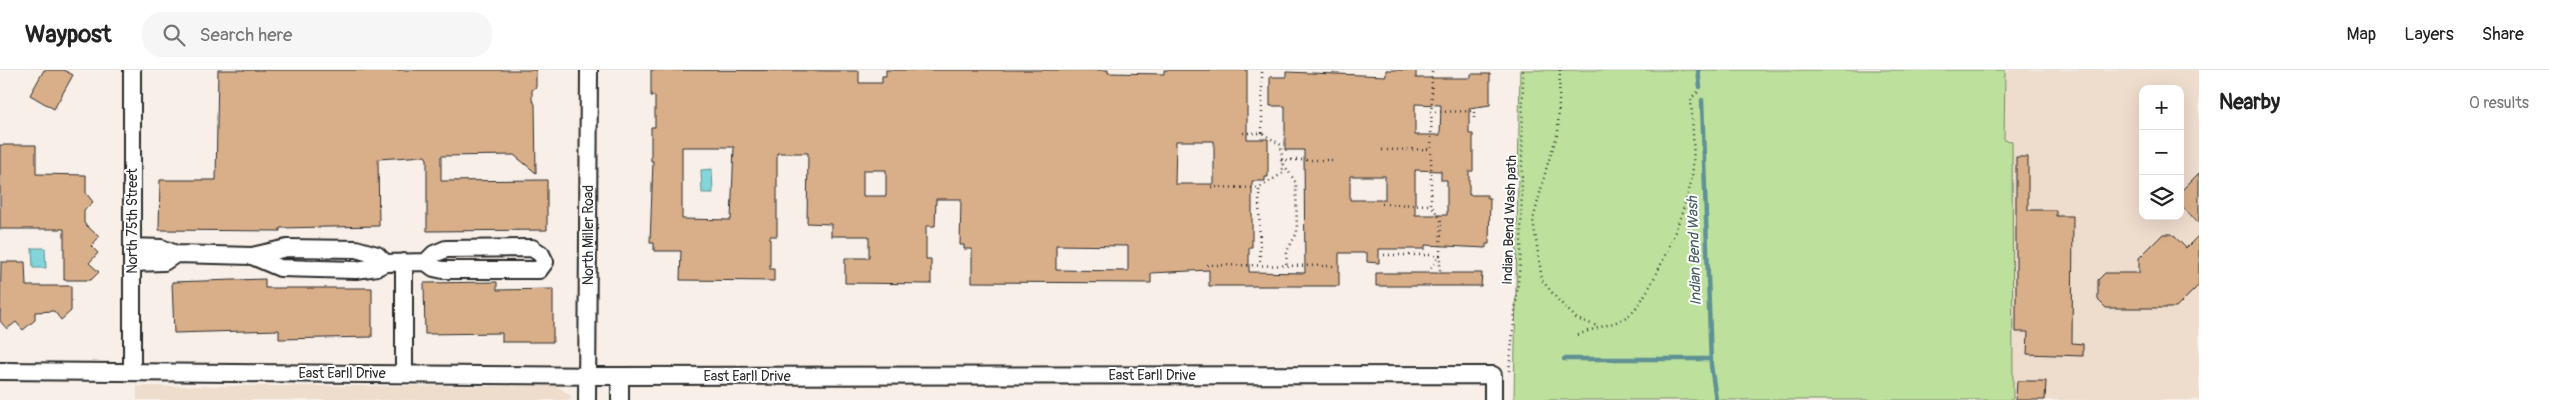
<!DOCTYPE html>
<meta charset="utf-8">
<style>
:root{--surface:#fff;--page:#f6f6f6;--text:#222;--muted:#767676;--line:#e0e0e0}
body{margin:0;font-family:Pangolin,sans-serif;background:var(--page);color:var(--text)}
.controls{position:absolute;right:15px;top:15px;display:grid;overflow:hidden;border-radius:10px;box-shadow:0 5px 20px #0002}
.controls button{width:45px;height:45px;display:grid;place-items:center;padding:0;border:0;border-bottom:1px solid var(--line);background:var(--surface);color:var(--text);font:25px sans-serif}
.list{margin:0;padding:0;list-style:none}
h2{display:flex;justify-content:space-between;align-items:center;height:65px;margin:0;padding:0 20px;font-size:21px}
h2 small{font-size:16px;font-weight:400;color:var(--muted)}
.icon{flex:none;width:28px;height:28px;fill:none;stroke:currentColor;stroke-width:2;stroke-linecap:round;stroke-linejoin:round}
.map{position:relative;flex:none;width:2199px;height:330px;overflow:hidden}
header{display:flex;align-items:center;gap:30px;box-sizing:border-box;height:70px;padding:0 25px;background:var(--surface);border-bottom:1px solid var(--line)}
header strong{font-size:24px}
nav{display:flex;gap:28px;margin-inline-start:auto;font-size:18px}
.search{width:350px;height:45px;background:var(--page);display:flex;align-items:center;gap:12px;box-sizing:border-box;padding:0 18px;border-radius:20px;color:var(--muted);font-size:19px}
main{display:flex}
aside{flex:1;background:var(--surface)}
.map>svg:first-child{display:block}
</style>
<header>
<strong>Waypost</strong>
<div class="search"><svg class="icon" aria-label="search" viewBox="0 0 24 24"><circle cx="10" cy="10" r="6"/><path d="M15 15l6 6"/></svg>Search here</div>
<nav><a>Map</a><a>Layers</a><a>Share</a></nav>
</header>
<main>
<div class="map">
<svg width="2199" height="330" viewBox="0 0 2199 330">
<rect width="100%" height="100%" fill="#f7efe8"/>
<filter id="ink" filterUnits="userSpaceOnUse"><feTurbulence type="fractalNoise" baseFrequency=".02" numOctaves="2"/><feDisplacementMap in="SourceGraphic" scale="10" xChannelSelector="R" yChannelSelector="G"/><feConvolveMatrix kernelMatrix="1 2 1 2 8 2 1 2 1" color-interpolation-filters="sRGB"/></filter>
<g filter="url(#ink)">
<path fill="#eedccc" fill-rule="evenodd" d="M2005,0h194v330h-186l-1,-259h-8zM2143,19h37v127h-37z
M137,316h420l13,9 1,5h-434z"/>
<path fill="#bde19c" stroke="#748664" d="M1520,0h485l-1,70 8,1 1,259h-499z"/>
<path fill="#84d5da" stroke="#609194" d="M712,99l1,24h-11l-1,-23z
M32,178h13l1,20h-13z"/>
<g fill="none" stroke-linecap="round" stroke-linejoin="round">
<path stroke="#609194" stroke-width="4.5" d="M1698,0l2,17
M1702,30l9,265 5,35
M1564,289h147"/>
</g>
<path fill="#d9af8a" stroke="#2b2b2b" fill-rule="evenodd" d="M44,0h20l9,5 -19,34 -24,-14z
M218,0h318v17l-4,3v10l3,4 1,69 -22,-18 -73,1v25l106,-1v50l-120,1v-72l-2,-3 -47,3 1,67 -99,2v3l-121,-1 1,-50h56z
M651,0l208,1v12h23v-7h4v-6h222v3l56,1v-4h83v69h21v38h-3v4h-13v66h-3v25l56,1 -1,-123h-19v-44h-15v-29h16v-5l100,4v-6h30v8h55v-4h19v31l-21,3v26h4v37h-4v24h18v3h3l-1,46h-3v4l-61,-3v4h-46v14l-12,-1v-9h-28v33h-130v-16l-58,3v10l-179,-1v-33h-8v-4h-4l1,-46h-25l-1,27h-9v33h5v25l-86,-1v-25h24v-22h-38v-12l-24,-1 1,-70h-31v83h-7v33h4v12l-94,-1 1,-29h-27v-8h-4l3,-82h-2v-34h4v-31h-4zM1415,34l26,1 -1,30h-25zM1176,71h38v43h-39zM682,77h52l-3,73 -49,-1zM863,100h23v26h-23zM1415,100l26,1v9h6v35h-32zM1350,106h35v24h-35zM1056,175l72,1v25l-72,-1z
M0,75h36v29l50,1v18l7,9 -9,8v13l15,14 -8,9 7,7 -9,10 10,9 -8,8h-27v-51h-64z
M2016,87h12v53h28v6h17l-1,127 11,1v12l-56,-2 1,-22h-12z
M2199,103v50l-19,-18v-13z
M2163,164h9l14,14 13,-13v50l-23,23h-70l-8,-8v-20l7,-7h34v-15z
M1,192h24l1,24h45v25l-10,9 -7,-9 -19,1v8l-12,10 -7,-8 -9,7 -7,-8z
M1376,203h106l-1,13h-105z
M265,209v9h107v49l-93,2v-9l-105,3 -2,-51z
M497,212v8l56,-1v53h-51v-9l-77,1 -1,-51z
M2017,311h29l-1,19h-29z"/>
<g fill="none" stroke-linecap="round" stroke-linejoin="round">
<defs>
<path id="minor" d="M132,177l29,1 15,6 76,2 35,-8 69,1 21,6 8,8
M252,186l28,12 76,2 21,-3 8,-4 41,-1 8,6 9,2h96l6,-8 -4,-8 -9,-6 -86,1 -12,5 -8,8
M404,192v112
M132,193l32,-1 12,-8
M0,301l610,5 883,-1v25
M132,301v-301
M620,306v24
M587,330l2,-330"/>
</defs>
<use href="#minor" stroke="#2b2b2b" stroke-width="20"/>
<path stroke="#2b2b2b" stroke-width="2.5" stroke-dasharray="1 4" stroke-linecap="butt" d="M1560,0l-2,62 -11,34 -14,54 9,60 16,20 19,19 20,7
M1430,42l44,-1v8
M1243,63h19l19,12 2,28 -24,15
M1262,63v-63
M1382,80l49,-1 1,-79
M1281,90l15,23 1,50 -10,18 -1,15
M1281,90h53
M1211,117l48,1 1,77
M1382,134l49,1v-56
M1384,185h56l1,-35 -10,-15
M1207,195l127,1
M1428,202l12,-17v16
M1578,265c15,-7 39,-11 50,-19 23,-18 57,-104 63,-134 5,-28 1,-56 0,-84l7,-6
M1509,301l12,-118 2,-183"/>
<use href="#minor" stroke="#fff" stroke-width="16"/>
</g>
</g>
<g text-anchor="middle" stroke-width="4" stroke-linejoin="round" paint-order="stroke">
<g font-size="14" fill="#2b2b2b" stroke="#fff">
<text transform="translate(1509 150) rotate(-88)" y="5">Indian Bend Wash path</text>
<text transform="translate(132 151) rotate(-90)" y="5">North 75th Street</text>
<text transform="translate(588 165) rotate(-90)" y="5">North Miller Road</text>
<text x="342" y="308">East Earll Drive</text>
<text x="1152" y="310">East Earll Drive</text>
<text x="747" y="311">East Earll Drive</text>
</g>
<g font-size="15" font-style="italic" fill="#465e60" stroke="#fff">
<text transform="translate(1694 181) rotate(-92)" y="5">Indian Bend Wash</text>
</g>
</g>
</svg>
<div class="controls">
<button>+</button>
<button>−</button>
<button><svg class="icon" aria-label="layers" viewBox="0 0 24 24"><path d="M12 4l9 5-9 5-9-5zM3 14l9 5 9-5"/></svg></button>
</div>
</div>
<aside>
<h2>Nearby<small>0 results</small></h2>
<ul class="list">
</ul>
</aside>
</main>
